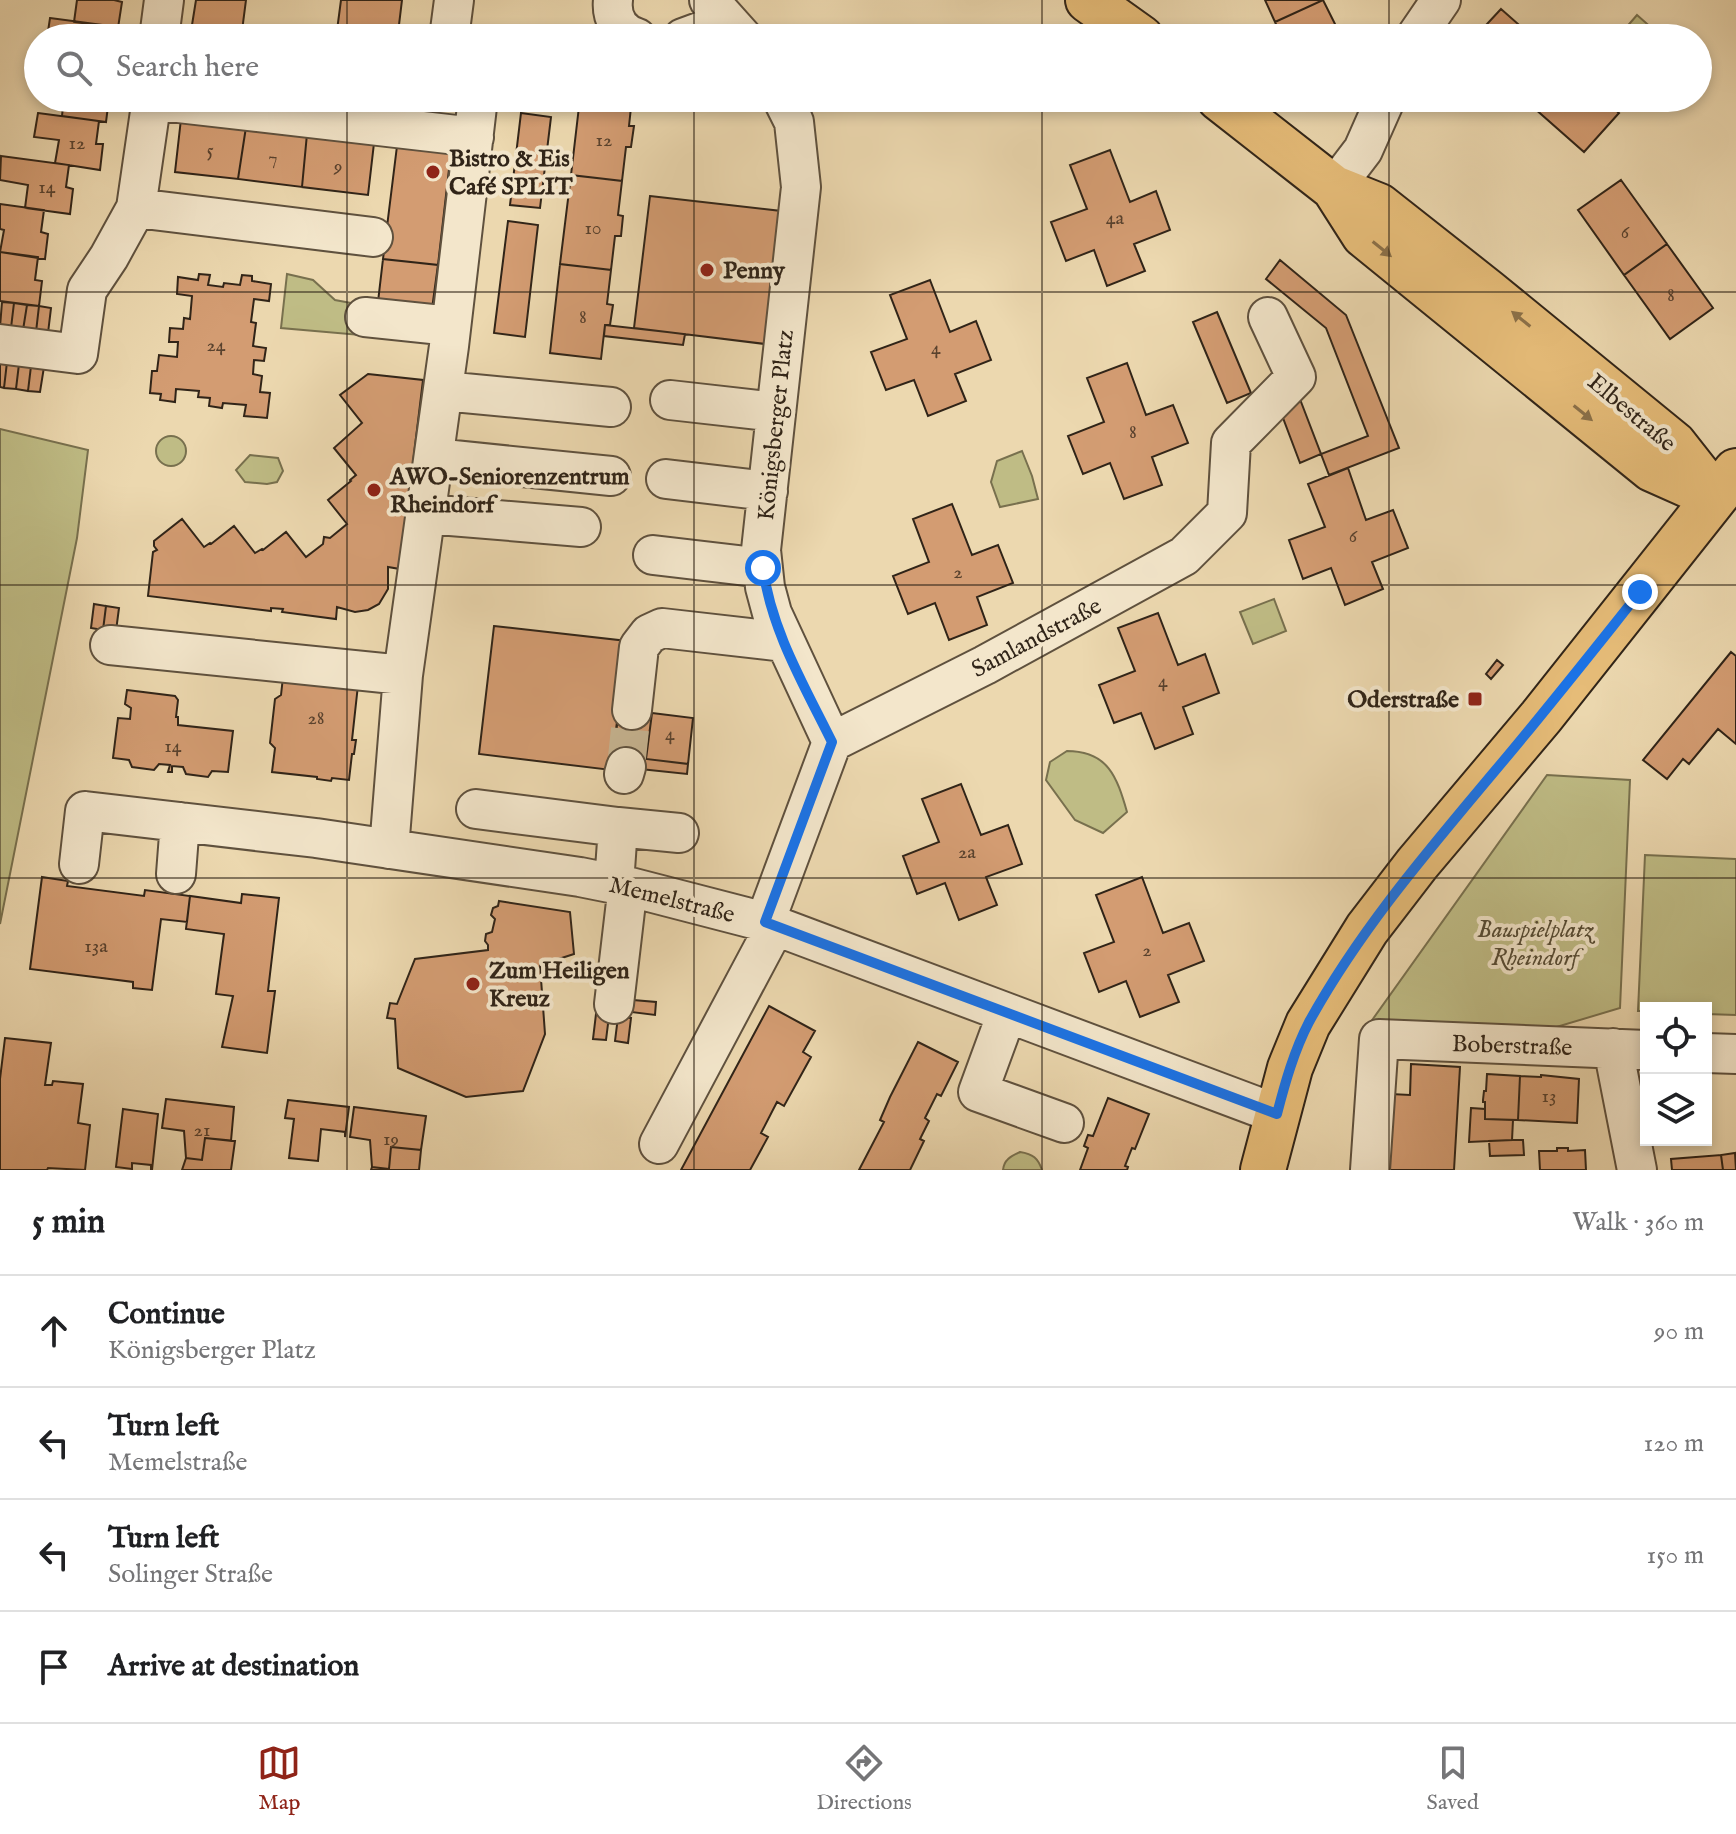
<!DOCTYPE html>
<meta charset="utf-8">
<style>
:root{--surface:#fff;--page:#f6f6f6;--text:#202124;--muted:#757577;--line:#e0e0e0;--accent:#8f2418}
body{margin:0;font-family:"IM FELL English",serif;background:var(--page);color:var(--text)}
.controls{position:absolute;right:24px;bottom:24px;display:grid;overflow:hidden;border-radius:0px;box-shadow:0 4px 12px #0003}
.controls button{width:72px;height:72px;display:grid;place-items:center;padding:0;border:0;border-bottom:2px solid var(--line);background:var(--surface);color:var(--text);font:40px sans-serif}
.stop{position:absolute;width:24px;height:24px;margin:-18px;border:6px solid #1a73e8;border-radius:50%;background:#fff}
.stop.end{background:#1a73e8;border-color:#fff;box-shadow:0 2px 8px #0008}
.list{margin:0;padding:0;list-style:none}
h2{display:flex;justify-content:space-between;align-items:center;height:104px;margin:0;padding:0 32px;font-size:34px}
h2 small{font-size:26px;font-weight:400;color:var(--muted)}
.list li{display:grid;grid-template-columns:52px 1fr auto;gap:24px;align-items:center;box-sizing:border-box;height:112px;padding:0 32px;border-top:2px solid var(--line)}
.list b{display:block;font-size:30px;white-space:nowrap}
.list p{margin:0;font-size:26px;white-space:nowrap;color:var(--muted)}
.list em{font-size:26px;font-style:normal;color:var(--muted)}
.icon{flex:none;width:44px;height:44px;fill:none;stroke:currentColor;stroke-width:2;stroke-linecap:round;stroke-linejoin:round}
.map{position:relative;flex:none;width:1736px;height:1170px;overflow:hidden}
.search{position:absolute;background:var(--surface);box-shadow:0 4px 12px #0003;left:24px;right:24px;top:24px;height:88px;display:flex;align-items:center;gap:20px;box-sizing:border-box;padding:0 28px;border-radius:44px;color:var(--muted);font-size:30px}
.sheet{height:552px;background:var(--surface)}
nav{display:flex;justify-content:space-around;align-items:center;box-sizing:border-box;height:112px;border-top:2px solid var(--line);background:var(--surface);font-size:22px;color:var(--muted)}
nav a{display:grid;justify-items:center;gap:4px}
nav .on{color:var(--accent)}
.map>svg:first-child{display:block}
</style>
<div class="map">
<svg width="1736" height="1170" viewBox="0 0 1736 1170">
<rect width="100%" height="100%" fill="#ecd8af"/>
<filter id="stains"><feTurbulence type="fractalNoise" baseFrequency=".0025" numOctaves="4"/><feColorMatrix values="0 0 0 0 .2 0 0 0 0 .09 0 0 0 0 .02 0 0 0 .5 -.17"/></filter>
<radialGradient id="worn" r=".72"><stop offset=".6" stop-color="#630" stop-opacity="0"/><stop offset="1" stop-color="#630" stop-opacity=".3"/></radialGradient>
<path fill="#bfbc85" stroke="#78704e" stroke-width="2" d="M1637,15l26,23h-46z
M287,274l26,6 22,20 27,5 -2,30 -79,-7z
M0,429l88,21 -11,88 -77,386z
M156 451a15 15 0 1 1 30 0a15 15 0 1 1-30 0Z
M1022,451l10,25 6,23 -38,8 -9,-25 6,-21z
M250,455l28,3 5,13 -6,11 -10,2 -22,-2 -9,-12z
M1274,599l12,32 -33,13 -13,-32z
M1067,751c41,0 50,26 60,61l-24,21 -28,-13 -29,-40 4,-18z
M1547,775l83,5 -10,228 -87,26 -163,-11z
M1645,855l91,4v156l-30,-1v-6h-60v3h-8z
M1020,1152c13,2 18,6 22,18h-39c1,-11 9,-14 17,-18z"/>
<path fill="#d39c72" stroke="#302418" stroke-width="2" d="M77,0h37l8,2 -4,26 -44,-6z
M196,0h50l-4,31 -50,-6z
M341,0h61l-4,33 -20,-3 -1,8h-41z
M1265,0h58l-48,22z
M1323,0l19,38h-60l-7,-16z
M1501,9l25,22 9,7h-61z
M50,18l61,8 -2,12h-62z
M64,98h45l-3,24 -44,-6z
M580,98h52l-3,28h5l-3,21h-5l-4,34 -51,-6z
M1527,98h75l17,15 -35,39 -59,-52z
M38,113l61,8 -3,23h7l-3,26 -45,-7 4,-23 -25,-3z
M521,113l30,4 -11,91 -30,-3z
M181,119l65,8 -8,52 -63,-7z
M246,127l61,7 -5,53 -64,-8z
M307,134l67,9 -6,52 -66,-8z
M397,146l54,6 -13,113 -55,-6z
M1110,150l20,52 26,-11 14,39 -36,14 11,27 -38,15 -13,-36 -28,11 -15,-39 36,-13 -17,-44z
M1,156l68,9 -3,22 7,2 -3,25 -45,-6 3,-23 -28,-5z
M571,175l51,6 -4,34 5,1 -2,20h-6l-4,34 -51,-6z
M1621,180l46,64 -43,31 -46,-65z
M650,196l131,15 -16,133 -131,-16z
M0,204l44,6 -3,22 7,2 -3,25 -45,-7 4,-22 -4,-1z
M508,221l30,4 -13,112 -31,-4z
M1667,244l46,64 -43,31 -46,-64z
M0,252l38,5 -3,23 7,1 -3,25 -39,-5z
M383,259l55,6 -6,44 -54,-7z
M1280,260l66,55 53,133 -70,27 -8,-21 47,-18 -42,-108 -60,-49z
M560,264l51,6 -4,34 6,1 -3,20h-5l-4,34 -51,-6z
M199,274l11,1 -2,10 15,2 1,-4 16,2 2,-10 10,1v5l19,3 -2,17 -15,-2 -3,23 5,1 -3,23 13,2 -2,13 -10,-1 -1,14 9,2 -2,16 10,1 -3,25 -23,-2 2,-11 -23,-2 -1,5 -13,-2 1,-8 -12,-1 1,-6 -23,-2 -1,13 -15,-2 1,-6 -11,-1 2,-22h5l2,-16 18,2 1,-15h-9l1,-14 13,1 1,-11 6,1 2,-23 -15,-2 1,-17 20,3z
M930,280l20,52 26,-11 15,39 -36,14 11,27 -38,15 -14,-36 -28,10 -15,-38 36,-13 -17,-44z
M2,302l12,1 -3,25 -11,-1z
M14,303l13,2 -4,25 -12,-2z
M27,305l12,1 -3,26 -13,-2z
M39,306l12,2 -3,25 -12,-1z
M1217,312l34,81 -24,10 -34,-81z
M605,325l80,9 -2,11 -79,-9z
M0,362h7l-3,26 -4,-1z
M7,362l12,2 -3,25 -12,-1z
M1127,363l19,52 27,-10 15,38 -36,14 10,28 -38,14 -14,-36 -27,11 -15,-38 36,-14 -17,-44z
M19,364l12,2 -3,25 -12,-2z
M31,366l13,1 -4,25 -12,-1z
M368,374l55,6 -15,124 -3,-1 -1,12h3l-7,54 -12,-2v22l-9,15 -11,6 -13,2 -18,-5 -1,12 -54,-7 1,-3 -12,-1v3l-123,-15 5,-44 4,-2 -3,-4v-5l28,-22 22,28 6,-4 1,1 23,-18 21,27 7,-4 1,1 23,-18 20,25 17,-13 1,-7 6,1 17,-14 -19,-24 23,-19 -1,-1 6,-5 -22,-27 28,-25 -22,-28z
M1298,394l23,60 -21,9 -23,-61z
M1348,468l18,52 27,-10 15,38 -36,14 11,27 -38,16 -14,-37 -28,11 -14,-39 36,-13 -17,-43z
M952,504l20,51 26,-10 15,38 -36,14 10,28 -38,15 -14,-37 -27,11 -15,-38 36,-14 -16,-43z
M94,604l12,2 -3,24 -12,-2z
M106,606l13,2 -3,23 -13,-1z
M1158,613l20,52 27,-11 14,39 -36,14 10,27 -38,15 -14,-36 -27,10 -15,-38 36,-14 -17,-43z
M494,626l133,15 -16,129 -132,-16z
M1731,652l5,4v88l-18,-15 -29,35 -6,-5 -16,20 -24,-19z
M1497,660l6,5 -12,14 -5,-5z
M283,677l75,8 -6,55h4l-2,14h-2l-3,26 -17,-2 -1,3 -14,-2v-2l-45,-5 3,-24 -5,-5 5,-44 6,-4z
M127,690l48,6 3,4 -2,17h2v8l55,6 -5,41 -16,-1 -4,6 -22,-3 -3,-7 -11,-1v6h-4l2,-7 -11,-1 -5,6 -22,-3 -3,-7 -16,-2 5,-40 12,1 1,-11 -6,-4z
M619,709l33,4 -6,46 42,5 -1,10 -75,-8z
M652,713l41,5 -5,46 -42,-5z
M961,784l20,51 27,-10 14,39 -36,13 11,28 -38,15 -14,-37 -28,11 -14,-38 36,-14 -17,-43z
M42,877l26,4 -1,5 77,10 1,-6 45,6 -3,26 -26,-3 -9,71 -19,-2v-6l-103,-13z
M1142,877l21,56 26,-10 15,38 -36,14 11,27 -39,15 -14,-36 -27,11 -15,-39 30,-11 -18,-47z
M242,894l37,4 -11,93h7l-8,62 -45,-6 11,-51 -17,-2 8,-60 -38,-5 4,-33 51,7z
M499,901l71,11 4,42 -34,11 5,69 -22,57 -57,6 -68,-29 -3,-49 -8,-1 3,-15 7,1 18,-45 73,-9v-5l-3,-4 1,-7 6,-2 3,-13 -4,-4 2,-7 5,-2z
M633,1000l23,2 -1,13 -24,-3z
M769,1006l46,25 -12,21 8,5 -27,49 -7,-4 -16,31 7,4 -18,33h-69z
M596,1014l13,2 -3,24 -13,-1z
M618,1017l13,1 -3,25 -13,-2z
M5,1038l46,5 -6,42h7l1,-4 30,3 -5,39 12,2 -5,45 -37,-2 -1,2h-47v-91z
M918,1042l40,20 -17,34 -4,-2 -12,24 4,3 -9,18 4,2 -14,29h-51l25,-48 -4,-2 10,-23z
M1411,1064l49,3 -6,103h-67l4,-76 19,1z
M1487,1074l33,2 -2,44 -33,-1v-17h-2v-2l1,-9h2z
M1541,1075l38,4 -2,44 -59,-3 2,-44 21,1z
M1108,1098l41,16 -14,35 -3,-1 -7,18 3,1 -1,3h-47l8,-22 -4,-2 4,-11 5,1z
M166,1099l68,8 -3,34 -26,-3 -3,22 -16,-2 -2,-27 -22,-3z
M288,1100l61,7 -4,30v-5l-24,-3 -3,32 -29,-3 5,-39 -9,-1z
M354,1107l72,9 -5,34 -30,-3 -2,22 -17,-2 -2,-27 -20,-3z
M1471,1108l14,1v10l28,1 -1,20 -43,2z
M123,1109l35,5 -6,56h-1v-5l-19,-2v6l-16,-2z
M205,1138l30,3 -4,29h-49l4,-12 16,2z
M1512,1140h11l1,15 -34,1 -1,-15z
M391,1147l30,3 -2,20h-48l1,-3 17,2z
M1557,1148h11v3l17,-1 1,20h-46l-1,-19h18z
M1735,1153l1,17h-13l-2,-15z
M1721,1155l2,15h-51l-1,-11z"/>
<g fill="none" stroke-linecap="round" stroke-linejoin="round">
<path stroke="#c6b491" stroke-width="38" stroke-dasharray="38 19" stroke-linecap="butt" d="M626,767l6,-57"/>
<defs>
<path id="minor" d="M613,0c-2,18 7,33 24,38
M709,0l34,38
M159,38l5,-38
M449,38l5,-38
M683,38l19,-7 22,-13
M1415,38l26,-38
M152,100l322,37
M1334,188l29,-38 23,-52
M136,208l237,29
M365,317l86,9
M0,344l78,10 9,-64 22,-33 27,-49 16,-110
M443,391l168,16
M670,400l106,12
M434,458l177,18
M666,479l102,12
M426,514l155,13
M653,555l110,13
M110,645l293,30
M632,710l7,-63 10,-13 13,-6 122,14
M832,742l153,-77 199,-109 43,-43 4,-70 65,-66 -28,-60
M624,774l2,-7
M476,809l142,18 -4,57
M618,827l61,6
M389,849l14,-174 46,-329 29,-248
M79,864l6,-53 231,27 264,39 50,10 135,35 512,192
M176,874l4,-52
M765,922l67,-180 -60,-129 -7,-26 -4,-37 40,-363 -7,-65 -12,-24
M614,1004l12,-102 4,-15
M1007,1013l-29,79 86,31
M1613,1048l24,122
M1706,1053l30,1
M659,1144l116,-218
M1370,1170l9,-131 267,11"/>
<path id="major" d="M1088,0l53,38
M1219,98l115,90 30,47 288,234 63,28
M1334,188l45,18 109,86 186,152 37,47
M1263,1170l27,-102 18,-44 59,-95 50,-65 124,-147 195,-246"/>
</defs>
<use href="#minor" stroke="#5f513e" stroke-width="42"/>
<use href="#major" stroke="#302418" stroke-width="48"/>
<use href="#minor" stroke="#f3e6cb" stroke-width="38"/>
<use href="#major" stroke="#e6bc78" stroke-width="44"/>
</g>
<defs><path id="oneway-solid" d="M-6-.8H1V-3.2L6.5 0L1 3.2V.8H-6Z" transform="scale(2)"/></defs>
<g fill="#8b7048">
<use href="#oneway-solid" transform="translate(1382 249) rotate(39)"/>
<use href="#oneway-solid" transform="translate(1521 319) rotate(-141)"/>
<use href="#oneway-solid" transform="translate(1583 413) rotate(39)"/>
</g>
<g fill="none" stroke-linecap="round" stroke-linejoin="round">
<path stroke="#1a73e8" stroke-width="10" d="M763,568c8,62 42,119 69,174l-67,180 512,192c8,-31 17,-63 32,-92 50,-91 118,-170 185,-250 50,-59 98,-120 146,-180"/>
</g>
<path fill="none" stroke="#302418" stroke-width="2" stroke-opacity="0.55" d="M347,0v38M694,0v38M1042,0v38M1389,0v38M347,98v1072M694,98v1072M1042,98v1072M1389,98v1072M0,292h1736M0,585h1736M0,878h1736"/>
<g fill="#8f2418" stroke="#f3e6cb" stroke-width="3">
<circle cx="433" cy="172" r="8"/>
<circle cx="707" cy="270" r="8"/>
<circle cx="374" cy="490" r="8"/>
<rect x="1467" y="691" width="16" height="16" rx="4"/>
<circle cx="473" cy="984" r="8"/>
</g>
<g text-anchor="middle" stroke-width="8" stroke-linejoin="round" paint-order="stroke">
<g font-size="20" fill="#59422e">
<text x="604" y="146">12</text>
<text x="77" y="149">12</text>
<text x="210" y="156">5</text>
<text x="273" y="164">7</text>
<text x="338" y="172">9</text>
<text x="47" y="193">14</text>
<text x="1115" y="224">4a</text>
<text x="593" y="234">10</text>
<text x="1625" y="238">6</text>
<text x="1671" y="301">8</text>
<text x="583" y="323">8</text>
<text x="216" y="351">24</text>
<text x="936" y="354">4</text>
<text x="1133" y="438">8</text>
<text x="1353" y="542">6</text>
<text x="958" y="578">2</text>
<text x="1163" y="687">4</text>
<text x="316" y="724">28</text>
<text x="670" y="740">4</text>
<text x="173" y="752">14</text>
<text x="967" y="858">2a</text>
<text x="96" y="952">13a</text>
<text x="1147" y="956">2</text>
<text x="1549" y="1102">13</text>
<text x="202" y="1136">21</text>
<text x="391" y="1145">19</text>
</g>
<g font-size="24" font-weight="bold" fill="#302418" stroke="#f3e6cb" text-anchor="start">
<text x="449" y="166">Bistro &amp; Eis<tspan x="449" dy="28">Café SPLIT</tspan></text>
<text x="723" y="278">Penny</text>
<text x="390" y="484">AWO-Seniorenzentrum<tspan x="390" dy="28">Rheindorf</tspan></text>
<text x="1459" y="707" text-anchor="end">Oderstraße</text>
<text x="489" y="978">Zum Heiligen<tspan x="489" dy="28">Kreuz</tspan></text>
</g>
<g font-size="24" fill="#302418" stroke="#f3e6cb">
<text transform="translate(1632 412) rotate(40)" y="8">Elbestraße</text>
<text transform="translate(775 425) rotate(-84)" y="8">Königsberger Platz</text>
<text transform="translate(1036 637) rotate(-28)" y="8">Samlandstraße</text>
<text transform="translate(672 899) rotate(14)" y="8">Memelstraße</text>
<text transform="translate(1512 1045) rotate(2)" y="8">Boberstraße</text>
</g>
<g font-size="24" font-style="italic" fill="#544a33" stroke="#f3e6cb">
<text x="1535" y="937">Bauspielplatz<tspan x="1535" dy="28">Rheindorf</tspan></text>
</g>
</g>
<rect width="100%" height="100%" filter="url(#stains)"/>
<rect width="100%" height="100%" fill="url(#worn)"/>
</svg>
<div class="controls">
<button><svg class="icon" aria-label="locate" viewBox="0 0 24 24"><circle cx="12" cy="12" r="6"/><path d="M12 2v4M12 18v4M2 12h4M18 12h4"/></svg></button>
<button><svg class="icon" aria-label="layers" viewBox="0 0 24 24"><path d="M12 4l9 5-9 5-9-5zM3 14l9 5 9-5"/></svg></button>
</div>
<div class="stop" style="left:763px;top:568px"></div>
<div class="stop end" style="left:1640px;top:592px"></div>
<div class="search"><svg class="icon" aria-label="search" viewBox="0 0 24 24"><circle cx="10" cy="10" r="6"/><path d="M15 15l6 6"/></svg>Search here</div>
</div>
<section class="sheet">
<h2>5 min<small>Walk · 360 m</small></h2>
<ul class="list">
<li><svg class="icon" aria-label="ahead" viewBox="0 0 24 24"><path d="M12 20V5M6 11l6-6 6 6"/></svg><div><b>Continue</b><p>Königsberger Platz</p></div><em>90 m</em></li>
<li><svg class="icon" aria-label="left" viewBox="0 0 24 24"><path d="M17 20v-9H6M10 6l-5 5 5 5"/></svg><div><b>Turn left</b><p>Memelstraße</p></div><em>120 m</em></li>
<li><svg class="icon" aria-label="left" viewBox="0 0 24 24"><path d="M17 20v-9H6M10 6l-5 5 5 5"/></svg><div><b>Turn left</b><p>Solinger Straße</p></div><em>150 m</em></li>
<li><svg class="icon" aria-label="arrive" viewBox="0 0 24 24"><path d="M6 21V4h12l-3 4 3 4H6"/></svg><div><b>Arrive at destination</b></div></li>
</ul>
</section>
<nav>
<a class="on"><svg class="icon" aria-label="map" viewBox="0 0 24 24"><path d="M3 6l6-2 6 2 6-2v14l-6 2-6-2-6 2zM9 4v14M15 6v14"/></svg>Map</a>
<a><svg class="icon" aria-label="directions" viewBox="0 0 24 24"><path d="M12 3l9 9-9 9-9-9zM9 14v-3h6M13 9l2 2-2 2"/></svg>Directions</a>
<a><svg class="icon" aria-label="saved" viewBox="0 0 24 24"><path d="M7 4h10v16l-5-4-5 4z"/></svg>Saved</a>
</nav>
